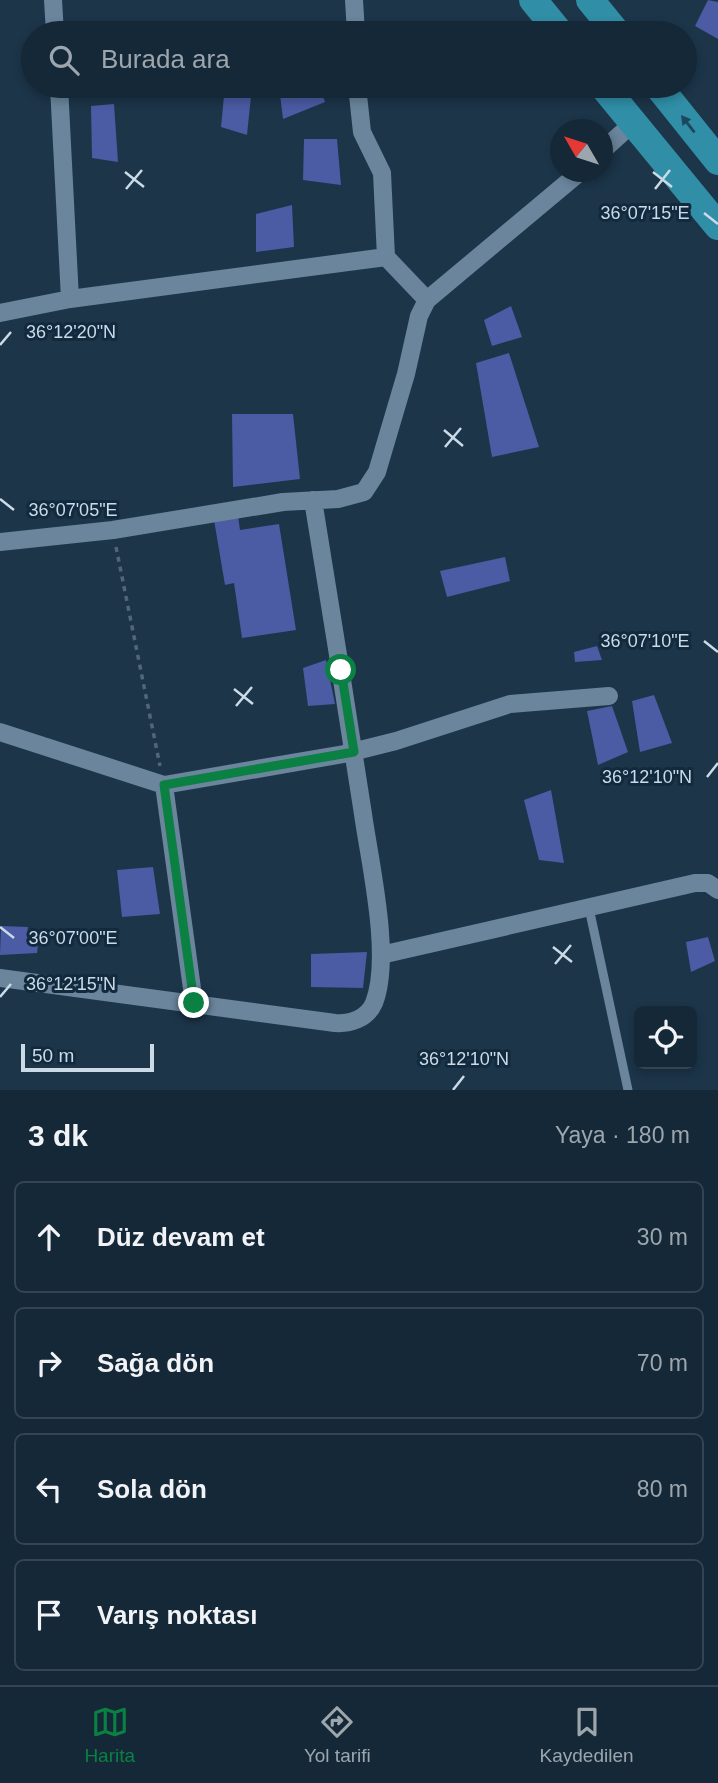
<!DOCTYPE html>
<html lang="tr">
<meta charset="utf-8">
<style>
:root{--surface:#152837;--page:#223442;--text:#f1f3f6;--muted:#9da6ad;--line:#344452;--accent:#0b8043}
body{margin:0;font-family:Helvetica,sans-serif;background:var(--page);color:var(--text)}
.controls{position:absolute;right:21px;bottom:21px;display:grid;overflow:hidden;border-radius:10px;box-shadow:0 4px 10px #0003}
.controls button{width:63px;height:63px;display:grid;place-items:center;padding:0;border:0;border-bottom:2px solid var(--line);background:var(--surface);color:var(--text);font:35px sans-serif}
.compass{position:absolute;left:550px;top:119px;width:63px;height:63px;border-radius:50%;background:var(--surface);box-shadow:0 4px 10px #0003;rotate:309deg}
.scale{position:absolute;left:21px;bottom:18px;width:133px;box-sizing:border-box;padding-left:7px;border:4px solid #cbdae7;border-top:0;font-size:19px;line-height:24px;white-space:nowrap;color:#cbdae7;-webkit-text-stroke:5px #122a3e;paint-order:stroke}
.stop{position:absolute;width:21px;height:21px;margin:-16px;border:5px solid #0b8043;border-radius:50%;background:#fff}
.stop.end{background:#0b8043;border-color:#fff;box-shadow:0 2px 7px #0008}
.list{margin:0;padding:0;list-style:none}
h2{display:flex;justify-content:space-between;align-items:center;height:91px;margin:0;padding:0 28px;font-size:30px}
h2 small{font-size:23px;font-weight:400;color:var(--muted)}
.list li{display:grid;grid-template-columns:46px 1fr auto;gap:21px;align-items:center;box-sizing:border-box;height:112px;margin:0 14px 14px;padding:0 14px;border:2px solid var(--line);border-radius:10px}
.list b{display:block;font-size:26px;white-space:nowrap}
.list em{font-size:23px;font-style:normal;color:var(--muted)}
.icon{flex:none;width:38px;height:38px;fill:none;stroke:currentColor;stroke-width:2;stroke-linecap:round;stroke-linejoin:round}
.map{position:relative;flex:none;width:718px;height:1090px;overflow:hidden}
.search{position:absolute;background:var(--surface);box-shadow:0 4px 10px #0003;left:21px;right:21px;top:21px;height:77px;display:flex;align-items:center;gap:18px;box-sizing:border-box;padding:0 24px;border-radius:38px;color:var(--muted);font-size:26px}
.sheet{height:595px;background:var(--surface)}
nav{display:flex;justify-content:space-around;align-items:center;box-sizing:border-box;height:98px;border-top:2px solid var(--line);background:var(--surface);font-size:19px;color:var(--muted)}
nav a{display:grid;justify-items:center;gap:4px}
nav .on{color:var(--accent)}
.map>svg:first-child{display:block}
</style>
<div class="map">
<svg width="718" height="1090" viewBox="0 0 718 1090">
<rect width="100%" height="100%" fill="#1c3549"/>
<path fill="#4b5ba4" d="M708,0l10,2v37l-23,-13z
M225,86h27l-5,49 -26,-8z
M279,86h40l6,16 -42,17z
M114,104l4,58 -26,-4 -1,-52z
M304,139h33l4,46 -38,-5z
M292,205l2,42 -38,5v-38z
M511,306l11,31 -30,9 -8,-26z
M509,353l30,94 -47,10 -16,-94z
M232,414h61l7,65 -67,8z
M238,516l2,14 39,-6 17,106 -54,8 -8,-55 -9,2 -11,-65z
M505,557l5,24 -63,16 -7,-26z
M597,646l5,14 -27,2 -1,-10z
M326,660l9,44 -27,2 -5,-38z
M654,695l18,48 -32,9 -8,-51z
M612,706l16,46 -30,13 -11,-54z
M551,790l13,73 -25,-3 -15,-60z
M153,867l7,47 -38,3 -5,-47z
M1,926l27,1 -1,11 12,-1 -2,16 -37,2z
M708,937l7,24 -24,11 -5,-30z
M367,952l-4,36 -52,-1v-33z"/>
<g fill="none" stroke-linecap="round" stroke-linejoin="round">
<path stroke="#516779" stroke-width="3.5" stroke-dasharray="5 5" stroke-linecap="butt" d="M116,547l44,219"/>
<path stroke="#6a859c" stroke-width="9" d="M589,908l39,182"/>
<path stroke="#6a859c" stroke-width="18" d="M53,0l2,33
M354,0l2,33
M59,86l11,213
M357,86l5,46 20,41 4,84 41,43
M602,151l31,-28
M0,313l70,-14 316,-42
M0,542l113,-12 170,-28 55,-3 26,-7 13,-20 29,-98 13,-58 8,-16 153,-128
M0,732l164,53 180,-31 52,-13 114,-37 99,-8
M164,785l30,218
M381,955l314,-72h13l10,7
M0,978l335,45c15,1 32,-4 39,-20 18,-46 -4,-139 -11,-189 -16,-105 -33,-209 -50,-314"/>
<path stroke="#308ea7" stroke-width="28" d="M533,0l27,33
M590,0l27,33
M603,86l115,140
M658,86l60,75"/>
</g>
<defs><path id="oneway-solid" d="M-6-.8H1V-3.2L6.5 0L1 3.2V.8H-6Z" transform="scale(1.75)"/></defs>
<use fill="#1b485e" href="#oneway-solid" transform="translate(688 124) rotate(-128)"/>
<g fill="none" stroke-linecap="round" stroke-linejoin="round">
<path stroke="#0b8043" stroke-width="9" d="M194,1003l-30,-218 190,-33 -13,-82"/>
</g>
<path fill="none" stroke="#cbdae7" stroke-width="2.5" d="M125,172l19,15M653,172l19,15M126,189l16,-19M655,189l15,-19M704,213l14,11M0,345l11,-13M444,430l19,16M445,447l16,-19M0,499l14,11M704,641l14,11M234,689l19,15M236,706l16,-19M707,777l11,-14M0,927l14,11M553,947l19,15M555,964l16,-19M0,997l11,-13M453,1090l11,-14"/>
<g font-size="18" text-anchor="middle" fill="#cbdae7" stroke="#122a3e" stroke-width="6" stroke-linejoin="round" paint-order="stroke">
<text x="645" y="219">36°07'15"E</text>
<text x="71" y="338">36°12'20"N</text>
<text x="73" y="516">36°07'05"E</text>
<text x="645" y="647">36°07'10"E</text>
<text x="647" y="783">36°12'10"N</text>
<text x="73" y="944">36°07'00"E</text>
<text x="71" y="990">36°12'15"N</text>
<text x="464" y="1065">36°12'10"N</text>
</g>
</svg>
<div class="controls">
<button><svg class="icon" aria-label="locate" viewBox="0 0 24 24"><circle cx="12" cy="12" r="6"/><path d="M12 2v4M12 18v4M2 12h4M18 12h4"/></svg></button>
</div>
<svg class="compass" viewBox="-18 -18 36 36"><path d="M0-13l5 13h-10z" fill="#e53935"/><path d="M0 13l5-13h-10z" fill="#9da6ad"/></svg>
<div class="scale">50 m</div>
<div class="stop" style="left:341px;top:670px"></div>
<div class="stop end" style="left:194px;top:1003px"></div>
<div class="search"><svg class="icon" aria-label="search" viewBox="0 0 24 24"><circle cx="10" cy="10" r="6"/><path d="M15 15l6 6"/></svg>Burada ara</div>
</div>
<section class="sheet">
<h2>3 dk<small>Yaya · 180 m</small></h2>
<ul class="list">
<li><svg class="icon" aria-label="ahead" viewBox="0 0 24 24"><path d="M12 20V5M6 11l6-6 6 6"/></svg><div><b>Düz devam et</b></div><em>30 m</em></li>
<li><svg class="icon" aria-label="right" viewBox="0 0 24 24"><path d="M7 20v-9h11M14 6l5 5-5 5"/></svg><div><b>Sağa dön</b></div><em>70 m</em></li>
<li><svg class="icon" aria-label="left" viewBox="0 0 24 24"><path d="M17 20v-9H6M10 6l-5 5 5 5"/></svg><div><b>Sola dön</b></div><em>80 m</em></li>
<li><svg class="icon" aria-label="arrive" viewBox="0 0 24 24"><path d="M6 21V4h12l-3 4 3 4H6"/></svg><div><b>Varış noktası</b></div></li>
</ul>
</section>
<nav>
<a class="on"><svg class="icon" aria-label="map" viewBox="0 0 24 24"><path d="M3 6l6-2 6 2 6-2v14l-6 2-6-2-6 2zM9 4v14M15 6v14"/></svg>Harita</a>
<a><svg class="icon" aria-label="directions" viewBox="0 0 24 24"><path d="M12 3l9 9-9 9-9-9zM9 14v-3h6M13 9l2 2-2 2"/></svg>Yol tarifi</a>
<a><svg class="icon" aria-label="saved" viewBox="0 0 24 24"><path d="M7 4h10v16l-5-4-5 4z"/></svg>Kaydedilen</a>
</nav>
